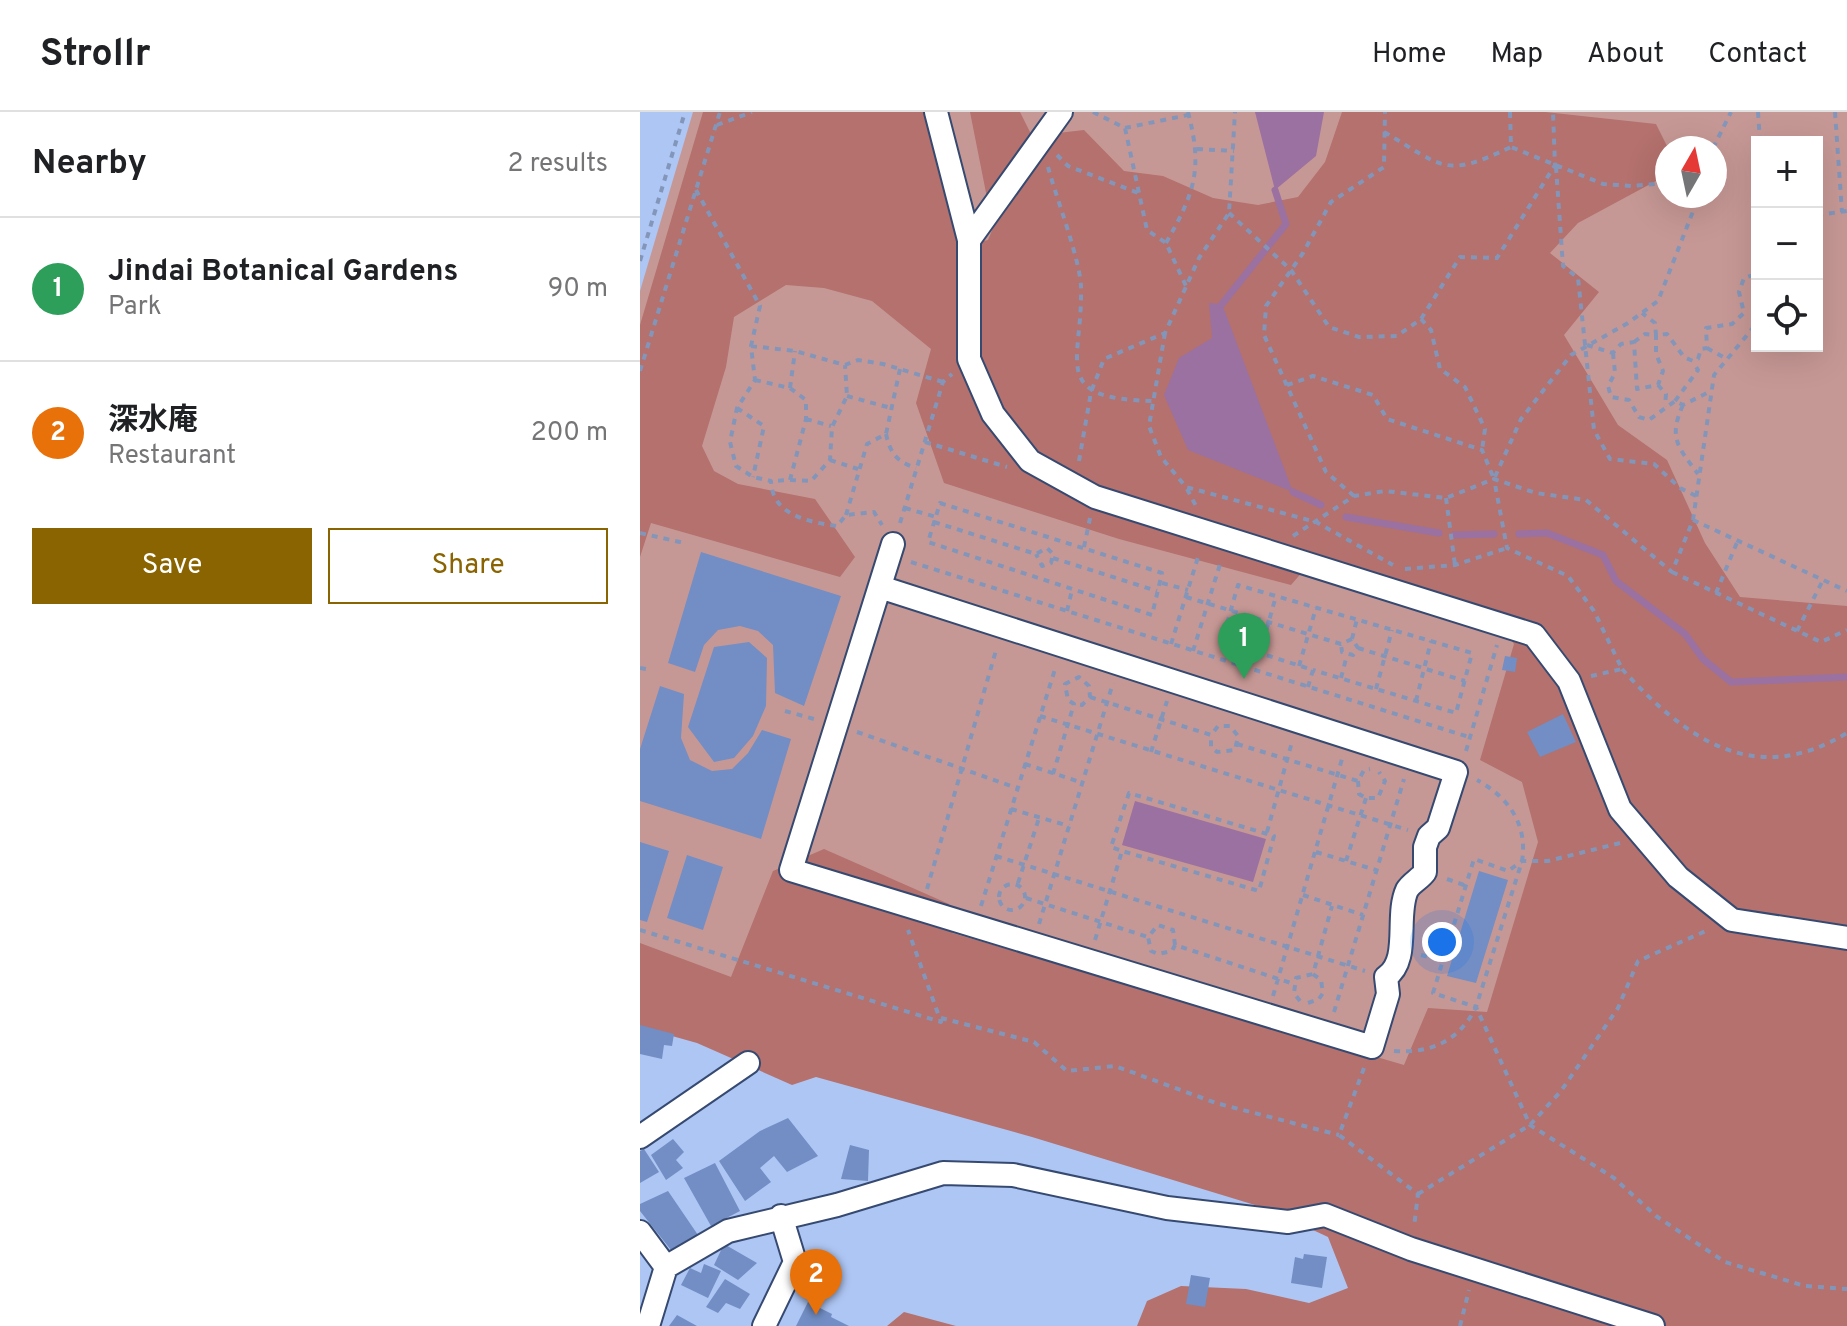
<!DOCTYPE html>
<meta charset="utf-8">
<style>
:root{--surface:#fff;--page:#f2f2f2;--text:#202124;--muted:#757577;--line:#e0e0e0;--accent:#896401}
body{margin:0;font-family:Overpass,"Noto Sans JP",sans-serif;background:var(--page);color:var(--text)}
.controls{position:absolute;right:24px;top:24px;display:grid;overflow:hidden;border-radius:0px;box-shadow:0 8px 32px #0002}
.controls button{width:72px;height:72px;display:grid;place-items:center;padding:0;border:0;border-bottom:2px solid var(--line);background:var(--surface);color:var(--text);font:40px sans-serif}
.compass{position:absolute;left:1015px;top:24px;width:72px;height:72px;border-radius:50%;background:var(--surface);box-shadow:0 8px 32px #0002;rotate:9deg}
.you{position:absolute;left:802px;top:830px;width:28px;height:28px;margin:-20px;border:6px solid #fff;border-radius:50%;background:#1a73e8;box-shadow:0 0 0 12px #1a73e833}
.badge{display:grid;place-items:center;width:52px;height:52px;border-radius:50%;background:var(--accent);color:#fff;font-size:26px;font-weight:700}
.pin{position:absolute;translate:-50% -66px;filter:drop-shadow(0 2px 4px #0008)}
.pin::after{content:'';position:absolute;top:42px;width:28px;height:24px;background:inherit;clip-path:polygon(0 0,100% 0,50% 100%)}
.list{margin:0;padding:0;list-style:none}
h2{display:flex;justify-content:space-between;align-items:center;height:104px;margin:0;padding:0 32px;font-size:34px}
h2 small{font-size:26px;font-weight:400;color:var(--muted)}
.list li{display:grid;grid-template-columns:52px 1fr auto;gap:24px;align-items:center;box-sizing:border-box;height:144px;padding:0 32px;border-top:2px solid var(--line)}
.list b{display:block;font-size:30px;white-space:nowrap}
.list p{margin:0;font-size:26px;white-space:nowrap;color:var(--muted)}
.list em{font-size:26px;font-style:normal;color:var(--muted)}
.actions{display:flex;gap:16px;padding:24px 32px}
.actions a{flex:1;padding:18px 0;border:2px solid var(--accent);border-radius:0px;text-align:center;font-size:28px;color:var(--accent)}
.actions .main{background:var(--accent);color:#fff}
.icon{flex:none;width:44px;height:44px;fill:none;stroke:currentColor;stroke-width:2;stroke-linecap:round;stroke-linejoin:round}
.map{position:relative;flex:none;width:1207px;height:1214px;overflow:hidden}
header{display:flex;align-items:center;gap:48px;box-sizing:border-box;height:112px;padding:0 40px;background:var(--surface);border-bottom:2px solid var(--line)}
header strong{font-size:38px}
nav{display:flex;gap:44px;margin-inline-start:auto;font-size:28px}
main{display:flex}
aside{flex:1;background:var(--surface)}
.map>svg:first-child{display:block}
</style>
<header>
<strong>Strollr</strong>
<nav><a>Home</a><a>Map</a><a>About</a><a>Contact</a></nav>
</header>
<main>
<aside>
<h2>Nearby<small>2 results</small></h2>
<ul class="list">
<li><span class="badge" style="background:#2e9e5b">1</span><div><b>Jindai Botanical Gardens</b><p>Park</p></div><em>90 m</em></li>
<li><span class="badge" style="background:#e8710a">2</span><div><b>深水庵</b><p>Restaurant</p></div><em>200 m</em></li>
</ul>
<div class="actions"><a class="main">Save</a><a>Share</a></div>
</aside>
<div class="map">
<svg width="1207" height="1214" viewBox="0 0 1207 1214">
<rect width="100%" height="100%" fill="#aec6f4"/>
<path fill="#c69895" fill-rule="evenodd" d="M53,0h1154v1214l-1207,-313v-722zM1117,30h60v204h-60zM1027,36h48v48h-48z"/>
<path fill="#b4716d" d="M63,0h222l33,136 30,-8 5,-12 -23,-116h50l12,24 52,-6 40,41 39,5 50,22 45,7 40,-8 27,-35 17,-50h203l111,12 12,24 -1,27 -89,48 -28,30 49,39 -35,43 54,90 49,35 38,83 35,54 107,9v720h-710l10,-25 34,-15 65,3 63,14 39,-15 -20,-51 -60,-28 -236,-72 -216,-60 -24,8 -95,-42 -57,-16v-84l91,34 42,-106 51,-22 125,55 3,29 452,132 24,-57 59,4 51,-170 -16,-60 -42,-22 34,-116 -23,-31 -174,-58 -26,30 -172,-46 -175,-56 -28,-80 15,-54 -59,-48 -48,-13 -38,-3 -52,32 -8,50 -24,79 12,25 24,13 77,15 40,58 -15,20 -189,-54 -11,34v-232z
M264,1200l52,14h-69z"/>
<path fill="#9b71a1" d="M615,0h69l-8,44 -41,34z
M569,191l13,1 71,188 -105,-42 -24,-55 15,-37 33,-20z
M495,689l131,38 -13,43 -131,-37z"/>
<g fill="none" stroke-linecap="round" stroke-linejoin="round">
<path stroke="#9b71a1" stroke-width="7" d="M582,192l64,-80 -11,-34
M653,380l28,13
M706,405l93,16
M879,422l28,-1 56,22 13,26 69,53 18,25 28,23 116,-5
M814,423l40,-1"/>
</g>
<path fill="#728ec4" d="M61,440l140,44 -37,110 -29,-13 -2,-48 -15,-14 -18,-5 -22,4 -14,15 -9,27 -27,-9z
M109,530l18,16 -1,48 -13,30 -19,22 -20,4 -26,-35 26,-80z
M865,544l12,2 -2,14 -13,-2z
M20,574l24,8 -3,44 9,22 22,11 20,-2 16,-16 14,-23 29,9 -30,100 -121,-38v-52z
M923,602l13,28 -36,15 -13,-25z
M0,730l29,9 -22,71 -7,-2z
M47,743l36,12 -20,63 -36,-12z
M839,759l29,9 -32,103 -29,-7z
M0,913l34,9 -2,12 -8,-1 -2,14 -22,-5z
M148,1006l30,38 -31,16 -13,-16 -14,12 11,14 -26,19 -26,-40 41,-30z
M33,1027l11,13 -8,8 7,8 -17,12 -15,-25z
M210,1033l19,5 -1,31 -27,-2z
M4,1037l15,23 -19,11v-32z
M75,1051l25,48 -29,15 -27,-48z
M28,1079l30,44 -27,15 -31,-39v-7z
M84,1132l33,19 -19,17 -24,-15z
M664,1142l23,3 -5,31 -31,-5 4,-26 8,2z
M64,1152l17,7 -13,27 -27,-13 9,-17 11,5z
M551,1163l19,3 -5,29 -19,-3z
M85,1167l25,15 -10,15 -14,-6 -8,10 -12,-6z
M168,1190l24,12 -1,3 18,9h-53z
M37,1203l20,11h-28z"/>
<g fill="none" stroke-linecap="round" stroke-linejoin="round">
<defs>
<path id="minor" d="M296,0l33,128v119l24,55 37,47 65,36 439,138 35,46 51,128 58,68 54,43 115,18
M329,128l92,-128
M240,475l576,185 -18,56 -9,8 -4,11v25c-5,7 -14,11 -18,18 -12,26 4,70 -21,87l2,17 -16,53 -581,-177 102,-326
M0,1025l108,-74
M0,1120l26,35
M8,1214l18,-59 62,-36 109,-26 106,-32 70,2 154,33 121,14 37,-7 86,34 242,77
M124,1214l31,-64 -14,-46"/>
</defs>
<use href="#minor" stroke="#364a71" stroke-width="26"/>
<path stroke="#8396ba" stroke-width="4" stroke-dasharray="6 6" stroke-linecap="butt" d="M453,0l32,16 22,102 19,13 20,43
M870,0l1,35 92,37 29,2 35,-3
M1118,0l2,30
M1195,0l7,100
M77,13l35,-13
M485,16l63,-13
M744,20c60,35 60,47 127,15
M1073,36l18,-36
M557,37l37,2
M417,43l11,11 73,28
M408,55c8,30 32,92 33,120 2,75 -33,112 72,114
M916,55l7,99 15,12 16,152 16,29 44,5 26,24 16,8
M56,78l64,116 -9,40 4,34 -18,28 -7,34 6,24 17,11 18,4c1,34 37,41 66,45l9,-11 28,-3 8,13
M589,101l62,57 38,57 30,10 38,-1 24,-17 39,-62 37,1 58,-93 -2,-53
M1177,103l30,-4
M526,131c29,-51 37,-74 22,-131
M0,149l45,-149
M781,207l10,11 9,39 25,18 20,42 -3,21
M525,221l-16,93 12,31 25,30 130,35 77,43
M994,230l11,-8 11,1 -1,-12 -13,-10
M947,233l26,8 8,-9 13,-2 3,47 21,-4 5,-14 -7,-17v-19l11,-1 17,23 9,4 5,-2 3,-10 6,-1 -1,-20 26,-4 12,-11 -5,-21 5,-14 13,-4
M111,234l44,5 50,14 13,-5 25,4 60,18
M1067,236l18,10
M973,241l2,20 -7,13 3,11 18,3 10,17 10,3 26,-19 8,4 28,-14
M0,259l80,-259
M115,268l35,8 16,12v19l-16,61 -19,1
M647,273l26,-9 60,19 14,24 95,31 12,29 27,-60 50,-64 57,-32 30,-22 41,-105
M1018,273l8,9 -1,12
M150,276l5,-37
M207,284l44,12
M1035,289l23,-31 -5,-8
M1043,293c-15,33 -5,42 15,69
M97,296l27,18 -11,51
M166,307l25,7
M246,322c4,19 11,28 30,34
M285,330l82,25
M190,348l28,9
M439,349l12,-69 13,-33 61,-26 34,-75 30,-45 6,-101
M150,368l21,1 19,-21 2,-33 15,-31 -2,-31
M547,377l9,17
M714,384l-28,-24 -62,-137 2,-29 37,-53 28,-51 53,-35 1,-55
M806,386l9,67
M300,391l222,70 -10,42 -224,-73z
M265,396l31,9
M206,403l21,-71 19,-10 14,-65
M1053,408l154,71
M294,410l102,32 11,-6 6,6 -2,9 -9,3 -6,-12
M260,411l43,-141 9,-8
M0,421l44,10
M653,424l61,-40 31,-5 61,7 48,-19
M444,435l6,-29
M413,446l104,33
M271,450l561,176
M765,457l50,-4 52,-17
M1032,460l149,70 26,-12
M522,471l26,7
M1076,481l22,-53
M546,485l155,47 11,-5 6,9 -5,7 -11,-3 -1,-8
M427,499l5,-21
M1157,519l26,-51
M712,527l5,-20
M531,532l28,-90
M718,536l107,33
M553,539l28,-90
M620,541l16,-57
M659,554l17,-58
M0,556l6,1
M982,557c64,70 132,120 225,64
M951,564l31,-7 -28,-58 -26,-35 -61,-28 -13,-69 42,14 50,7 86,72 21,-52 21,-145 43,-52
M701,566l6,-23
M668,575l5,-17 -91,-29 16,-56 234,68 -16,60 -143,-43
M736,577l16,-59
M450,585l121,38 7,-9h12l8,10 -3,14 -18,2 -6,-5v-12
M776,589l15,-60
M145,599l29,8
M400,604l368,114
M217,620l160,56
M597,632l121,37 6,-11 6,-1
M826,639l31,-106
M511,640l16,-51
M385,652l58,19
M413,662l21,-70 -6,-4 -3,-16 14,-7 10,9 1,11 -8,8 -8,-1
M718,669l1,13 7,4h12l7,-17 -6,-9
M371,697l58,17
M627,720l25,-90
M980,731l-72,18h-26l-14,10 -34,-12 -41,134 43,14 54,118 84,53 42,38 69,46 80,24 42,3
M676,740l60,18
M356,744l369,115
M706,749l20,-63
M807,767l17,6
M378,771l21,-65
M359 785a13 13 0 1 1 26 0a13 13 0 1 1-26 0Z
M287,777l70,-242
M663,783l60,20
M386,786l122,39
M341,794l75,-240
M399,812l74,-241
M0,818l301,92 -33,-92
M455,828l27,-89 -11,-4 18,-54 145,43 -15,55 -137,-40
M535,833l-2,-15 -15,-5 -10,12 3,14 7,3 14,-3 3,-6 119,39
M781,843l20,5
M633,884l69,-237
M660,889l-6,-8 2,-15 17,-4
M668,891l11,-4 4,-6 -2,-13 -8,-6 19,-68
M694,900l70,-233
M301,906l93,24 33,29 48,-5 101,37 123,32
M754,939c37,3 66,-11 82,-44l46,-146c6,-37 -14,-64 -45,-81
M724,956l-25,67 79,59 -4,33
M778,1082l112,-69 31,-34 57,-83 20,-47 70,-31
M820,1214l9,-36"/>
<use href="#minor" stroke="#fff" stroke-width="22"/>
</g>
</svg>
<div class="controls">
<button>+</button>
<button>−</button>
<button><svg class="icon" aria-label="locate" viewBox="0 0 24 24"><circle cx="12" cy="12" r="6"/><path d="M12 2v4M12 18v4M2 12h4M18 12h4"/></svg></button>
</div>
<svg class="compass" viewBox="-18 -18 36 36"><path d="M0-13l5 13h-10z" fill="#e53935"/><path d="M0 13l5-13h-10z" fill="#757577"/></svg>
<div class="you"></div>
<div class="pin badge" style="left:604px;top:567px;background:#2e9e5b">1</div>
<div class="pin badge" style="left:176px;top:1203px;background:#e8710a">2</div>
</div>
</main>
